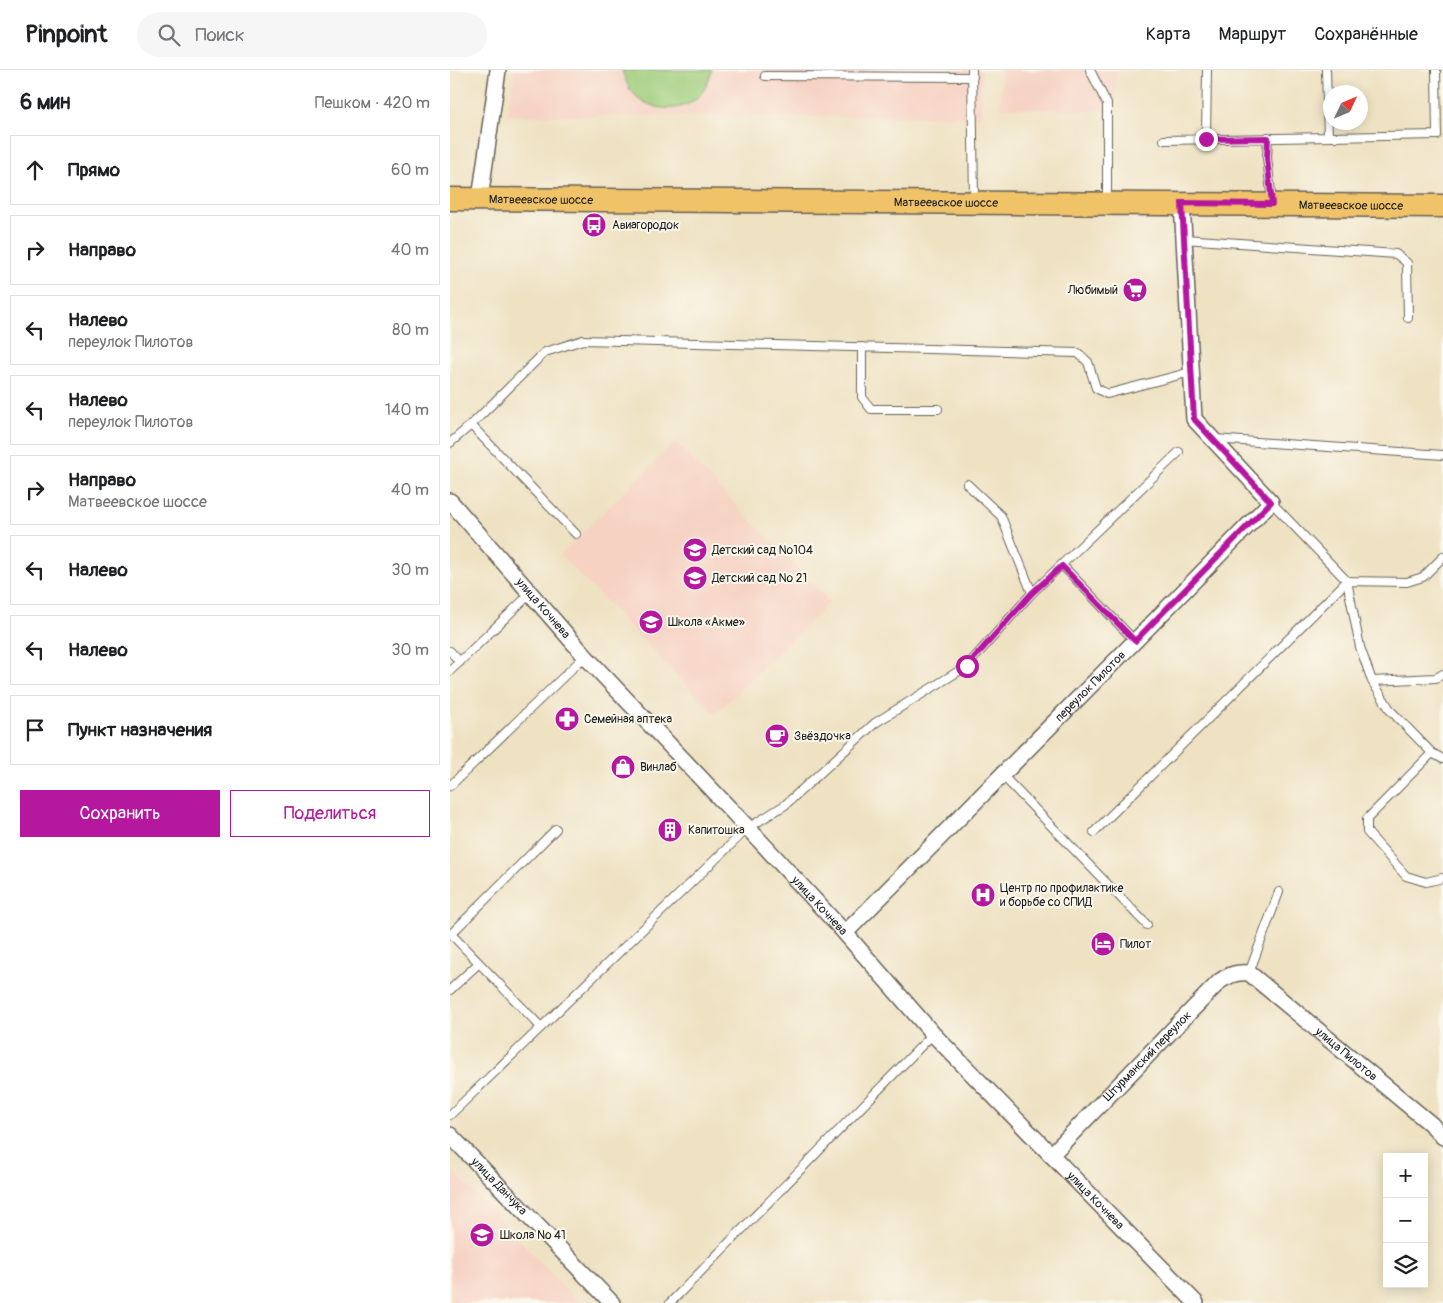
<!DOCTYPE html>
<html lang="ru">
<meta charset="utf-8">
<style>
:root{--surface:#fff;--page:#f6f6f6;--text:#202124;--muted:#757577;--line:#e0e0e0;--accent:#b5179e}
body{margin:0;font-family:Pangolin,sans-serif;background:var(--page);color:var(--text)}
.controls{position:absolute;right:15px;bottom:15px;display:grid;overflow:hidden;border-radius:0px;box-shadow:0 2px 12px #0003}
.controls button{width:45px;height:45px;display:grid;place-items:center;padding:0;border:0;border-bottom:1px solid var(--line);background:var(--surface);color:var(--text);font:25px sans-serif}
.compass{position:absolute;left:873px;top:15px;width:45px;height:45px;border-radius:50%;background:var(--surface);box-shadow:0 2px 12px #0003;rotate:46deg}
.stop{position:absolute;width:15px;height:15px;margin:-11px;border:4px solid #b5179e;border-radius:50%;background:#fff}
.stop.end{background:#b5179e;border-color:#fff;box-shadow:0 1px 5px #0008}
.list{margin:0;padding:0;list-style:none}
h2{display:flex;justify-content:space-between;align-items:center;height:65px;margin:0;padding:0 20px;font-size:21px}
h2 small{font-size:16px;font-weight:400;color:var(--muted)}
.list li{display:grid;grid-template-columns:32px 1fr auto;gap:15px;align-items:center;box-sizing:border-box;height:70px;margin:0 10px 10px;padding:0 10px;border:1px solid var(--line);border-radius:0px}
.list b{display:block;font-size:19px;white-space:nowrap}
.list p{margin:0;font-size:16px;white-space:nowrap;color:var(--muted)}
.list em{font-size:16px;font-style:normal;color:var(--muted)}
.actions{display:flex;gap:10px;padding:15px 20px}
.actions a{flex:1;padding:11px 0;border:1px solid var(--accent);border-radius:0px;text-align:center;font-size:18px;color:var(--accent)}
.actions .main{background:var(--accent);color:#fff}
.icon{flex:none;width:28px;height:28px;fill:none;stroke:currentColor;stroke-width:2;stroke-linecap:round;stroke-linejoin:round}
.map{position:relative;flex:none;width:993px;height:1233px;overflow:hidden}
header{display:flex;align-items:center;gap:30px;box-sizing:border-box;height:70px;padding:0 25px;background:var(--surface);border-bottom:1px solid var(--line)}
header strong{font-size:24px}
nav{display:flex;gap:28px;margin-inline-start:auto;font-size:18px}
.search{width:350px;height:45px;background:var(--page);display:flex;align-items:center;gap:12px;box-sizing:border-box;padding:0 18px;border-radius:28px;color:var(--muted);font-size:19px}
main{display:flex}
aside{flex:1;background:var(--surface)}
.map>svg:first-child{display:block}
</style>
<header>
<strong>Pinpoint</strong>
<div class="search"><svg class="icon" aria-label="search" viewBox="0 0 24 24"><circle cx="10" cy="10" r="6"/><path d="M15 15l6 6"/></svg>Поиск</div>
<nav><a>Карта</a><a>Маршрут</a><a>Сохранённые</a></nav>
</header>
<main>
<aside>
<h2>6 мин<small>Пешком · 420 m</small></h2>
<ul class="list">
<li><svg class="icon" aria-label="ahead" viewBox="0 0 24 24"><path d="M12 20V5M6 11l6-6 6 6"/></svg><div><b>Прямо</b></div><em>60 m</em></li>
<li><svg class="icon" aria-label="right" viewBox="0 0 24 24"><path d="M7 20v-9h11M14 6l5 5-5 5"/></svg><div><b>Направо</b></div><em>40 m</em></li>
<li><svg class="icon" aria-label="left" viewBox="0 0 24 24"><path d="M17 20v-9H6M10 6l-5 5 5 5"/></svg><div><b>Налево</b><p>переулок Пилотов</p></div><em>80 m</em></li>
<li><svg class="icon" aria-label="left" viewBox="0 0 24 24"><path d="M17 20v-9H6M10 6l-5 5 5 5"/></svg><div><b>Налево</b><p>переулок Пилотов</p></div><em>140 m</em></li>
<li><svg class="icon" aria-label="right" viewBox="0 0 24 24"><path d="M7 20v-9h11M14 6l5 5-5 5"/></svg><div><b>Направо</b><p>Матвеевское шоссе</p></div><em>40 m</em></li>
<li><svg class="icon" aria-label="left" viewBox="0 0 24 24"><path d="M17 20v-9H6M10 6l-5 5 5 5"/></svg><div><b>Налево</b></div><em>30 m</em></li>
<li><svg class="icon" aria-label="left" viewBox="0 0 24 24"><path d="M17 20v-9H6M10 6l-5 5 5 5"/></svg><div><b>Налево</b></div><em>30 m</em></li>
<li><svg class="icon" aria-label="arrive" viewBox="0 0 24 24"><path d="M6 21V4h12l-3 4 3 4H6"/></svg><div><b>Пункт назначения</b></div></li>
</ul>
<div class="actions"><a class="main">Сохранить</a><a>Поделиться</a></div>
</aside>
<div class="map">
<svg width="993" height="1233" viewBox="0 0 993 1233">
<rect width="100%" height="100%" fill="#fbf7ec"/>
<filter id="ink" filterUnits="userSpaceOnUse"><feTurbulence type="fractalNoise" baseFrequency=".02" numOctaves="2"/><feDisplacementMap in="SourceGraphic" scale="10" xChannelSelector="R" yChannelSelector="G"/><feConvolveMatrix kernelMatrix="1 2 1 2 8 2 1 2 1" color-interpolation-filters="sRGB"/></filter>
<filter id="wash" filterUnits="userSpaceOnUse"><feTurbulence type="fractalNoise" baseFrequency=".0096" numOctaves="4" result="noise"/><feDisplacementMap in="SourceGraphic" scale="20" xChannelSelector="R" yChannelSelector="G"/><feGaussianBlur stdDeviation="1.12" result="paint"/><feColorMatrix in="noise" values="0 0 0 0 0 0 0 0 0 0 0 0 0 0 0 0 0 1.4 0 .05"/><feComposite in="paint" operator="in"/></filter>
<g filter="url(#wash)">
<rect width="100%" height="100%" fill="#efe2c3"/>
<path fill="#f6d2c3" d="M65,0h467l-1,47 -474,-1z
M551,0h115l-1,41 -114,-3z
M225,372l155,160 -115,112 -155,-159z
M0,1097l129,136h-129z"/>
<path fill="#9fce7c" stroke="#5e754c" d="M172,0h90c-3,9 -7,21 -14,27 -18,17 -48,14 -64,-3 -6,-5 -9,-16 -12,-24z"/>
</g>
<g filter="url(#ink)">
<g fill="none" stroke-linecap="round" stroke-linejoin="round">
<defs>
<path id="lane" d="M522,0l2,130
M640,0l17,34v96
M876,0l2,67
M315,6l208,1
M818,67l-1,21 5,44
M756,69l1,-69
M714,70l273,-5 -1,-65
M734,169l212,15 11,9 1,55
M412,277v50l9,12h67
M21,355l74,-73 38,-12 495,13 10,9 8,26 11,6 84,-22
M764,369l229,16
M0,373l21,-18 105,109
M517,414l34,32 31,77
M993,487l-20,20 -16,5 -60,-1 13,66 12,34 19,30 41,42 11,6
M612,495l73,76
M0,581l10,11
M0,601l81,-78
M922,611l64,-3 7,-4
M982,683l-65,66v13l39,44 20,6 17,-4
M552,705l145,150
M0,716l135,-130
M644,762l253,-251 -76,-79
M799,903l30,-81
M0,920l29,-27
M91,957l-90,-93 105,-105
M0,1045l298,-287 37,-23 90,-82 92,-57 65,-73 147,-141
M220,1233l263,-269"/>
<g id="street">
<path d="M30,129l18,-129"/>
<path id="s1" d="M0,431l135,155 163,172 97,105 88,101 263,269"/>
<path id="s2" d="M395,863l290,-292 136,-139 -77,-83 -12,-216"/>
<path id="s3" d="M0,1065l162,168"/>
<path id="s4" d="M601,1085l169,-174c11,-7 17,-9 29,-8l183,152 11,12"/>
</g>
<g id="primary">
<path id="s5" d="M0,129l993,7"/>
</g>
</defs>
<use href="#lane" stroke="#666156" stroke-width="10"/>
<use href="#street" stroke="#666156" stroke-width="18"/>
<use href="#primary" stroke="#666156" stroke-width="25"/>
<use href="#lane" stroke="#fff" stroke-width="8"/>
<use href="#street" stroke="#fff" stroke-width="15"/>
<use href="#primary" stroke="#f1c369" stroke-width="22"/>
</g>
</g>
<g fill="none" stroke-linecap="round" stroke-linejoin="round" filter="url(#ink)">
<path stroke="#b5179e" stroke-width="6" d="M517,596l65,-73 30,-27 73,75 136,-139 -77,-83 -12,-216 90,1 -5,-46 1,-20 -62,1"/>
</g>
<defs>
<symbol id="bus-disc" viewBox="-11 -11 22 22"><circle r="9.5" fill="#b5179e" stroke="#fbf7ec"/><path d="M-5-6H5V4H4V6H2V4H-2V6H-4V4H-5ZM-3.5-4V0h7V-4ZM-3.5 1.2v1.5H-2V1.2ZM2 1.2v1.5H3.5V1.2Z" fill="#fff"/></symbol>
<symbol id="supermarket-disc" viewBox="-11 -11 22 22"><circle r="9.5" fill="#b5179e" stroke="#fbf7ec"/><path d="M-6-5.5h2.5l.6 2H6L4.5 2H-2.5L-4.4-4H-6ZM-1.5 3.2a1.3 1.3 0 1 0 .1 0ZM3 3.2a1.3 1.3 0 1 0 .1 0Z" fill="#fff"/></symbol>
<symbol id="school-disc" viewBox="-11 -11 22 22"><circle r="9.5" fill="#b5179e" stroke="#fbf7ec"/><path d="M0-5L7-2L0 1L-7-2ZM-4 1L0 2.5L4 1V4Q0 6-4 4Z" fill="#fff"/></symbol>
<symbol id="pharmacy-disc" viewBox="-11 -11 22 22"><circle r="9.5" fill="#b5179e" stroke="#fbf7ec"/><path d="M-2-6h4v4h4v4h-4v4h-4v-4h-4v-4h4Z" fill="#fff"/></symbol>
<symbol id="cafe-disc" viewBox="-11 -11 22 22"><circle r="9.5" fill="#b5179e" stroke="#fbf7ec"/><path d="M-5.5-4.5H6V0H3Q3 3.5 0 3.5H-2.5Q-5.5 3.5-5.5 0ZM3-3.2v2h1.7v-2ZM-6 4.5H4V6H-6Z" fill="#fff"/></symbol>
<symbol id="shop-disc" viewBox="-11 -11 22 22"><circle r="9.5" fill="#b5179e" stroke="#fbf7ec"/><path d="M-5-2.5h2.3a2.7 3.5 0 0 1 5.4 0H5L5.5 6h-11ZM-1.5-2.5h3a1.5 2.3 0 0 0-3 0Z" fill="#fff"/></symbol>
<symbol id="building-disc" viewBox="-11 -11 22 22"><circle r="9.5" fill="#b5179e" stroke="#fbf7ec"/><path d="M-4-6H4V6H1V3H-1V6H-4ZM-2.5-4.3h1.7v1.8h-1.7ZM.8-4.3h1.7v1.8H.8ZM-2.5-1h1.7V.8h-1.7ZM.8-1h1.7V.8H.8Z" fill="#fff"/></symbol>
<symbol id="hospital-disc" viewBox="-11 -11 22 22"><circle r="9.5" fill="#b5179e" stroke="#fbf7ec"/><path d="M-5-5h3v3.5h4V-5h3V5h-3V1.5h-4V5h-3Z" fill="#fff"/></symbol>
<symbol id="hotel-disc" viewBox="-11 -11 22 22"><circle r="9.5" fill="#b5179e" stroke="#fbf7ec"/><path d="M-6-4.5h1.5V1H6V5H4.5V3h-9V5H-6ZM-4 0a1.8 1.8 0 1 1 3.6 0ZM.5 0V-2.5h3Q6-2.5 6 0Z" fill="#fff"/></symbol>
</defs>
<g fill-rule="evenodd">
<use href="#bus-disc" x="130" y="141" width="28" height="28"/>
<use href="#supermarket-disc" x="671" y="206" width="28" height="28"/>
<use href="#school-disc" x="231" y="466" width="28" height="28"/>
<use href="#school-disc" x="231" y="494" width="28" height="28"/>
<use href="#school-disc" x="187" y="538" width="28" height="28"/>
<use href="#pharmacy-disc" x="103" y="635" width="28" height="28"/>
<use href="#cafe-disc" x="313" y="652" width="28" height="28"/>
<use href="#shop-disc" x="159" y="683" width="28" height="28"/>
<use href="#building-disc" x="206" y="746" width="28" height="28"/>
<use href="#hospital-disc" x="519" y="811" width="28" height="28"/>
<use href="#hotel-disc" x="639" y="860" width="28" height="28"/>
<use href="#school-disc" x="18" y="1151" width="28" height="28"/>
</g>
<g text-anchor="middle" stroke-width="4" stroke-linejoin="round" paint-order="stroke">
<g font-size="12" fill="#1c1c1c" stroke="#fbf7ec">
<text dy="4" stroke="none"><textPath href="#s5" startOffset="91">Матвеевское шоссе</textPath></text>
<text dy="4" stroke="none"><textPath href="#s5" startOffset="496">Матвеевское шоссе</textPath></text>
<text dy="4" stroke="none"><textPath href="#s5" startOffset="901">Матвеевское шоссе</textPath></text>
<text dy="4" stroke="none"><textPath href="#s1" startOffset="142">улица Кочнева</textPath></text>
<text dy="4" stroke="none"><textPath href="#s2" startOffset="348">переулок Пилотов</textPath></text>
<text dy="4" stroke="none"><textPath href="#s1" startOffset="548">улица Кочнева</textPath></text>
<text dy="4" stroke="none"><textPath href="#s4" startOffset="400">улица Пилотов</textPath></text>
<text dy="4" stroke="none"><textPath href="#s4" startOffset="138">Штурманский переулок</textPath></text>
<text dy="4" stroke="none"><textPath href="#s3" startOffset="71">улица Данчука</textPath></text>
<text dy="4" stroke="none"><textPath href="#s1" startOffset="952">улица Кочнева</textPath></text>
</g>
<g font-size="12" fill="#1c1c1c" stroke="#fbf7ec" text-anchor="start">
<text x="162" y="159">Авиагородок</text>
<text x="668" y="224" text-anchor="end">Любимый</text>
<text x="262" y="484">Детский сад №104</text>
<text x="262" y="512">Детский сад № 21</text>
<text x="218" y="556">Школа «Акме»</text>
<text x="134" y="653">Семейная аптека</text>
<text x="344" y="670">Звёздочка</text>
<text x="190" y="701">Винлаб</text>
<text x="238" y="764">Капитошка</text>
<text x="550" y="822">Центр по профилактике<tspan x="550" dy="14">и борьбе со СПИД</tspan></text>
<text x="670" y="878">Пилот</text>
<text x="50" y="1169">Школа № 41</text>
</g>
</g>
</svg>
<div class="controls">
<button>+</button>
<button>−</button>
<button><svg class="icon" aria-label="layers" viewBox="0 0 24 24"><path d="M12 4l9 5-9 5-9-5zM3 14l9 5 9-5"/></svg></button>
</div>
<svg class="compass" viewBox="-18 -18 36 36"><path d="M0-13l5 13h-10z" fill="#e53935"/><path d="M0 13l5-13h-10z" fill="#757577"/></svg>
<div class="stop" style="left:517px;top:596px"></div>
<div class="stop end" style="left:756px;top:69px"></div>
</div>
</main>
